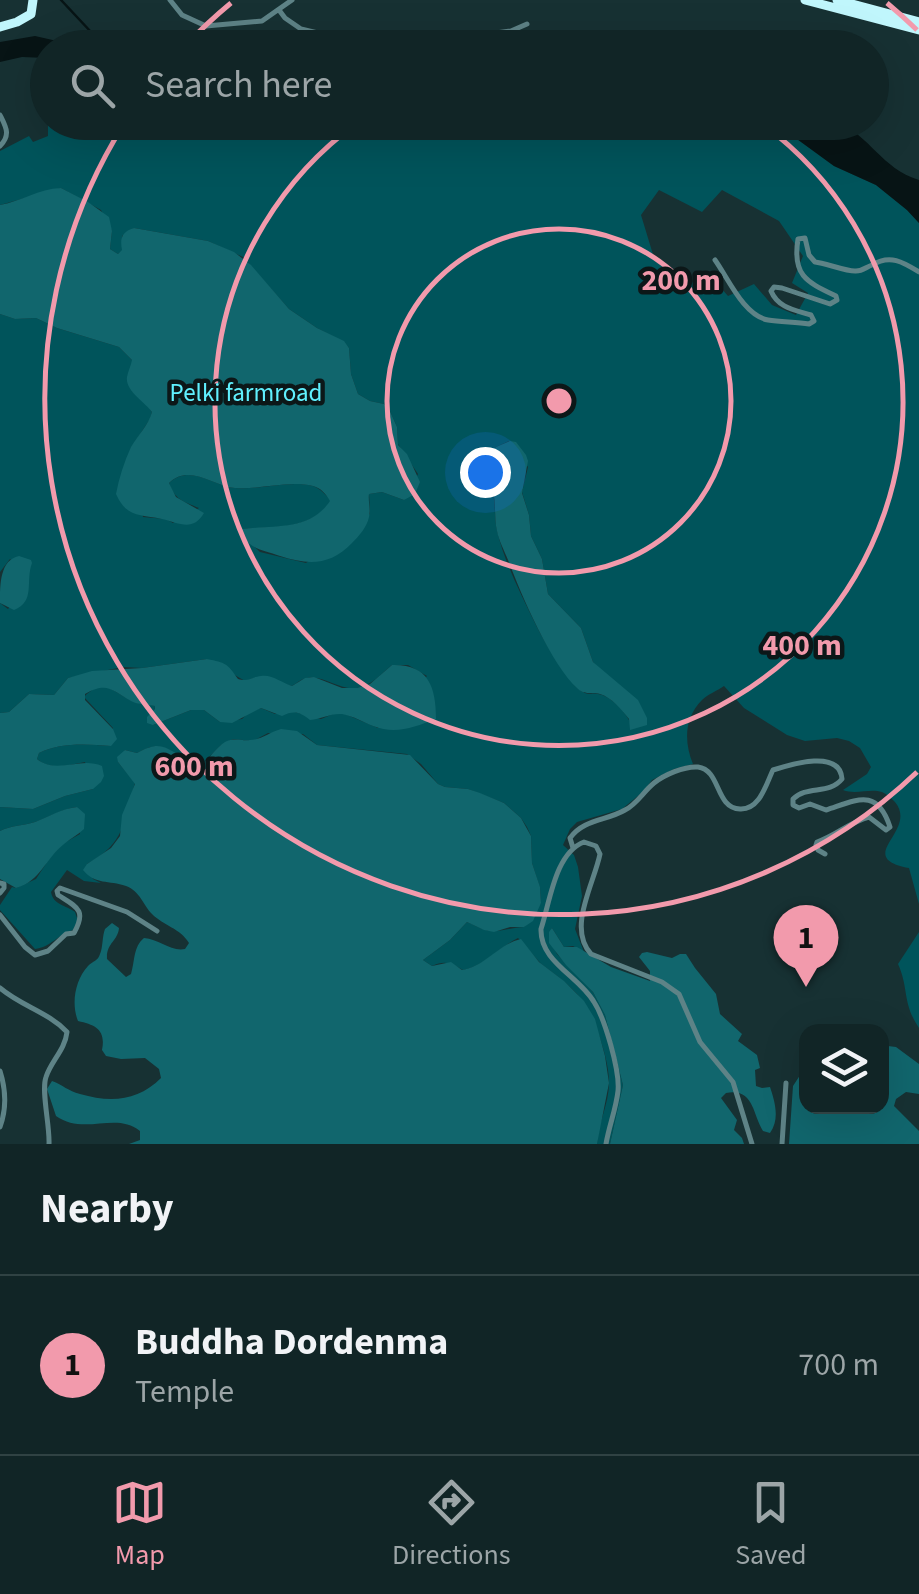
<!DOCTYPE html>
<style>
:root{--surface:#112526;--page:#1a2d2e;--text:#f1f3f6;--muted:#9ca5a7;--line:#304243;--accent:#f29aac}
body{margin:0;font-family:"Source Sans 3",sans-serif;background:var(--page);color:var(--text)}
.controls{position:absolute;right:30px;bottom:30px;display:grid;overflow:hidden;border-radius:20px;box-shadow:0 10px 40px #0002}
.controls button{width:90px;height:90px;display:grid;place-items:center;padding:0;border:0;border-bottom:2px solid var(--line);background:var(--surface);color:var(--text);font:50px sans-serif}
.you{position:absolute;left:485px;top:472px;width:35px;height:35px;margin:-25px;border:8px solid #fff;border-radius:50%;background:#1a73e8;box-shadow:0 0 0 15px #1a73e833}
.badge{display:grid;place-items:center;width:65px;height:65px;border-radius:50%;background:var(--accent);color:#111;font-size:32px;font-weight:700}
.pin{position:absolute;translate:-50% -82px;filter:drop-shadow(0 2px 5px #0008)}
.pin::after{content:'';position:absolute;top:52px;width:35px;height:30px;background:inherit;clip-path:polygon(0 0,100% 0,50% 100%)}
.list{margin:0;padding:0;list-style:none}
h2{display:flex;justify-content:space-between;align-items:center;height:130px;margin:0;padding:0 40px;font-size:42px}
h2 small{font-size:32px;font-weight:400;color:var(--muted)}
.list li{display:grid;grid-template-columns:65px 1fr auto;gap:30px;align-items:center;box-sizing:border-box;height:180px;padding:0 40px;border-top:2px solid var(--line)}
.list b{display:block;font-size:38px;white-space:nowrap}
.list p{margin:0;font-size:32px;white-space:nowrap;color:var(--muted)}
.list em{font-size:32px;font-style:normal;color:var(--muted)}
.icon{flex:none;width:55px;height:55px;fill:none;stroke:currentColor;stroke-width:2;stroke-linecap:round;stroke-linejoin:round}
.map{position:relative;flex:none;width:919px;height:1144px;overflow:hidden}
.search{position:absolute;background:var(--surface);box-shadow:0 10px 40px #0002;left:30px;right:30px;top:30px;height:110px;display:flex;align-items:center;gap:25px;box-sizing:border-box;padding:0 35px;border-radius:55px;color:var(--muted);font-size:38px}
.sheet{height:310px;background:var(--surface)}
nav{display:flex;justify-content:space-around;align-items:center;box-sizing:border-box;height:140px;border-top:2px solid var(--line);background:var(--surface);font-size:28px;color:var(--muted)}
nav a{display:grid;justify-items:center;gap:5px}
nav .on{color:var(--accent)}
.map>svg:first-child{display:block}
</style>
<div class="map">
<svg width="919" height="1144" viewBox="0 0 919 1144">
<rect width="100%" height="100%" fill="#173133"/>
<path fill="#00545b" fill-rule="evenodd" d="M140,122h507l41,10 25,-2 22,-7h32l19,8 48,35 42,19 31,25 12,13v681l-10,-36c-57,-11 10,-37 -14,-66 -3,-3 -8,-8 -13,-10 -12,-4 -26,3 -39,-2l24,-16 4,-7 -11,-19 -11,-7 -12,-3 -32,3 -18,-6 -43,-27 -20,-22c-7,5 -16,8 -22,14 -18,18 -18,42 -9,64l-19,5 -22,11 -8,11 -22,18 -45,13 -7,7 -7,16 11,10 4,12 4,29 -7,33 9,23 -11,-6 -9,1 -12,-19 -3,11 8,15 36,38 12,23 18,70 -13,59h-13c1,-21 12,-40 12,-61 0,-12 -3,-26 -7,-38 -12,-42 -23,-53 -58,-79 -8,-6 -17,-20 -26,-28 -20,10 -33,28 -55,32 -12,-7 -18,-10 -31,-4l-9,-6 27,-20 17,-18c8,3 15,8 24,9 11,1 22,-4 33,-4l17,-24 -1,-15 -8,-25 -1,-27 -4,-9 -6,-9 -17,-15 -36,-14 -23,-2 -7,-3 -17,-20 -14,-10 -90,-9 -14,-11 -35,-1 -15,8 -20,-2 -12,6 -19,19 -12,3 -6,-3 -2,-8c-20,-10 -25,-14 -45,-3l-12,-3 -7,12 17,21c-12,39 -9,60 -48,81l6,15 8,4 -17,-2 -17,-11 -16,22c2,13 15,13 24,20l3,9 -5,9c-16,5 -22,17 -38,19l-35,-39v-5l12,-18 4,1 20,-9 15,-23 13,-13 16,-9 -3,-27c-16,2 -27,10 -42,15 -12,4 -23,3 -35,9v-24l33,2 32,-13 28,-7 -8,-27c-16,3 -34,9 -48,-3l2,-6c21,-11 49,-9 71,-7l3,-18 -29,-31c19,-20 28,-6 46,3 8,4 17,4 25,6l-2,19 38,-15h13l16,12 22,-3 7,-7 12,-4 14,6 16,-3 30,8 12,-5h12l33,14 49,-52 -19,-11h-16c-11,9 -21,21 -35,23 -18,3 -32,-13 -50,-10 -6,1 -10,5 -15,8 -25,-6 -17,-15 -47,-5l-38,-22 -65,9 -19,-1 -55,11 -14,17 -25,-1 -20,18 -9,1v-110l8,6 21,-26 -2,-7 -17,-17 -10,13v-258l15,5 21,-1 21,10 62,19 13,13v31l11,9 9,12 -2,7 -19,29 12,69 23,2 7,4 26,-15c-15,-6 -25,-9 -30,-25 21,-20 44,3 66,5 26,2 53,-8 78,-2 8,3 13,9 18,15 -21,30 -56,25 -88,28l-2,5 19,18 46,11 64,-49 -1,-20 13,-2 22,8 14,-26 -20,-30 -1,-17 -8,-18 -5,-5 -14,-3 -12,-7 -7,-20 -2,-26 -5,-6 -27,-14 -28,-19 -46,-52 -35,-16 -74,-13 -12,8 1,14 -5,4 -8,-5 2,-18 -11,-21 -40,-22 -61,17v-54l29,-15 4,6 15,-6v-13h38l6,6h20zM659,190l43,22 20,-22 57,31 24,35 -11,27 16,10 -12,22 -24,-10 -18,-21 -26,12 -22,-25 -9,14 -42,-24 -14,-46zM509,441l19,26 -6,25 7,23 2,21 11,23 6,35 33,34 12,34 54,63 -16,-1c-5,-12 -20,-28 -33,-30 -8,-2 -7,2 -15,-2 -13,-6 -41,-54 -48,-69 -14,-29 -31,-61 -38,-93 -5,-20 3,-42 -17,-56l16,-27z
M919,932v96c-17,-25 -10,-40 -21,-64z"/>
<path fill="#11666d" d="M61,188l27,14 21,15 3,14 -2,18 8,5 4,-4c-2,-11 -1,-18 12,-22l74,13 26,11 17,13 38,44 28,19 27,13 5,7 2,26 7,20 12,7 14,3 5,5 8,18 1,18 9,9 13,28 -5,12 -11,6 -22,-8 -13,2c-1,8 2,16 0,23 -2,10 -10,19 -17,26 -22,23 -44,22 -72,13 -17,-6 -28,-6 -40,-22l2,-5c32,-4 68,2 88,-28 -4,-7 -9,-13 -17,-15 -26,-6 -52,4 -78,2 -22,-2 -46,-25 -66,-5l7,14 28,16c-11,19 -25,10 -42,6 -23,-5 -35,-1 -46,-25 3,-16 8,-32 15,-47 7,-12 17,-21 21,-35 -7,-10 -27,-21 -25,-35 1,-6 4,-11 5,-17l-13,-13 -62,-19 -21,-10 -21,1 -15,-5v-109c22,-4 38,-16 61,-17z
M510,441l6,1 10,13 2,6 -6,32 7,22 2,21 11,23 6,35 33,34 12,34 45,38 9,18v7l-17,5 -1,-11c-7,-9 -18,-22 -29,-25 -9,-3 -14,2 -22,-5 -27,-24 -57,-95 -70,-129 -4,-10 -9,-19 -11,-29 -5,-20 4,-45 -17,-56l16,-28z
M19,556l12,4 1,3c-7,19 4,38 -18,47l-14,-7c0,-19 0,-43 19,-47z
M207,659c19,4 20,4 31,20 11,3 13,-2 23,-3 11,-2 21,7 31,10l13,-8 9,-1 28,11h15l13,-4 22,-19c36,-1 44,21 44,54 -22,8 -40,16 -63,7 -10,-4 -20,-10 -31,-12 -11,-1 -21,5 -32,6 -10,-8 -16,-10 -28,-4l-21,-8 -29,15 -12,-1 -16,-12h-13l-38,15 -6,-2v-6l8,-8v-3c-8,-2 -17,-1 -24,-5 -19,-10 -23,-20 -46,-7v6l28,29 4,10 -6,7c-23,-2 -51,-4 -72,7l-2,6c20,16 43,-3 65,7l2,10 -3,6 -8,7 -28,7 -32,13 -33,-2v-94l9,-1 20,-18 25,1 14,-17 24,-7 50,-3z
M281,729l16,2 20,14 93,10 28,29 7,3 23,2 12,4 24,10 17,15 10,18 1,27 8,24 1,16 -8,18 -9,6h-14l-16,5 -10,-2 -17,-8 -17,18 -27,20 9,6 19,-4 11,8c24,-4 36,-26 59,-31l18,23 25,19 20,20 11,18 10,37 4,27 -12,61h-468l11,-4v-9c-24,-20 -56,5 -84,-15l-9,-27 5,-8c11,4 16,10 28,13 31,9 58,7 81,-16l-2,-9 -14,-11 -24,1 -15,-3 -4,-6c4,-20 -6,-25 -24,-29 -7,-17 -3,-41 10,-55 5,-5 10,-5 12,-12 3,-7 2,-17 5,-25l7,-6 7,5c-1,13 -13,15 -12,31l19,18 5,-3c4,-13 2,-27 13,-36 15,1 27,14 41,11l4,-6c-9,-15 -25,-17 -37,-29 -9,-9 -12,-23 -26,-28 -17,-6 -31,-1 -43,-16l4,-6 24,-16 9,-12 2,-21 13,-31 -17,-22 -1,-5 8,-7 12,3c22,-12 25,-7 45,3l3,8c21,8 25,-13 40,-22 9,-5 16,-1 25,-2 11,0 20,-8 31,-11z
M77,807l8,7 -1,15c-6,6 -13,9 -20,15 -19,15 -23,37 -48,44l-16,-9v-48c12,-6 23,-5 35,-9 15,-6 26,-13 42,-15z
M552,928l12,19h13l34,20 39,14v-10l-11,-14 3,-4 5,-1 25,6 8,-4h6l9,14 21,26 4,20 22,20 -4,7 19,14 3,13 -5,2 1,16 6,2 8,-1c5,15 10,32 0,46l-7,-2c-11,-18 -9,-43 -37,-38l-5,5 16,22 -3,10 8,8 2,6h-134l13,-59 -18,-70 -12,-23 -27,-27 -17,-22v-11z
M888,1046l8,1 23,17v30l-13,-2 -10,7 -2,7 25,25v13h-130l4,-58 13,-20v40h76v-56z"/>
<path fill="#071415" d="M35,36l22,5 12,6 -21,1 -1,10 -25,-1 -22,5v-20z
M767,123c17,-1 59,-4 73,1 30,12 41,44 79,56v43l-12,-13 -31,-25 -42,-19 -48,-35z"/>
<g fill="none" stroke-linecap="round" stroke-linejoin="round">
<path stroke="#071415" stroke-width="2.5" d="M61,0l45,48"/>
<path stroke="#5e8387" stroke-width="5" d="M170,0l12,15 24,11 56,-5 30,-21
M279,10l6,8 16,11 46,11 36,5 56,-1 20,-6 52,-7 16,-7
M0,115c6,12 11,20 0,31
M715,260c13,18 29,56 53,60 13,2 28,2 41,4l5,-3 -3,-6c-16,-5 -33,-7 -40,-24l3,-4 8,1 48,16 7,-4 -1,-4c-29,-14 -44,-20 -38,-57l7,-1 4,17 6,7c10,1 33,10 41,9 7,0 10,-4 16,-6 18,-11 31,-3 47,7
M573,848l-3,-10c14,-19 36,-17 55,-28 12,-6 18,-18 29,-27 10,-8 30,-17 44,-16 23,3 17,41 42,42 20,1 26,-25 33,-39 19,-6 67,-21 69,9 -13,16 -35,6 -49,20v6l6,3 11,-4 16,6c31,-10 51,-23 64,17l-4,3 -17,-13c-19,5 -34,19 -52,25l-1,3 2,5 7,4
M0,883l4,1v4l-4,5
M0,915l25,32 10,8 13,-4 18,-17 8,-1c13,-23 3,-26 -16,-38l-1,-4 3,-3 67,24 30,19
M0,988c21,18 48,24 67,44 -2,18 -16,29 -21,45 -5,14 4,49 3,67
M0,1071c6,19 7,37 0,56
M606,1144c3,-18 10,-35 12,-53 2,-20 -13,-72 -24,-89 -15,-26 -54,-40 -53,-73 9,-27 14,-76 43,-87l12,4 4,8c-6,30 -33,74 -9,100l71,28 17,12 21,48 33,40 19,62
M782,1144l4,-61"/>
<path stroke="#c0f6fc" stroke-width="9" d="M805,0l114,30
M837,0l82,22
M0,27l17,-5 14,-8 2,-14"/>
</g>
<g fill="none" stroke="#f29aac" stroke-width="5">
<circle cx="559" cy="401" r="172"/>
<path d="M761 123A344 344 0 1 1 357 123"/>
<path d="M917 772A516 516 0 0 1 124 124M185 46A516 516 0 0 1 231 3M887 3A516 516 0 0 1 917 30"/>
</g>
<g text-anchor="middle" stroke-width="9" stroke-linejoin="round" paint-order="stroke">
<g font-size="25" fill="#60f0fe" stroke="#0c1718">
<text x="246" y="401">Pelki farmroad</text>
</g>
</g>
<circle cx="559" cy="401" r="15" fill="#f29aac" stroke="#0c1718" stroke-width="5"/>
<g font-size="30" text-anchor="middle" font-weight="bold" fill="#f29aac" stroke="#0c1718" stroke-width="9" stroke-linejoin="round" paint-order="stroke">
<text x="681" y="290">200 m</text>
<text x="802" y="655">400 m</text>
<text x="194" y="776">600 m</text>
</g>
</svg>
<div class="controls">
<button><svg class="icon" aria-label="layers" viewBox="0 0 24 24"><path d="M12 4l9 5-9 5-9-5zM3 14l9 5 9-5"/></svg></button>
</div>
<div class="you"></div>
<div class="pin badge" style="left:806px;top:987px">1</div>
<div class="search"><svg class="icon" aria-label="search" viewBox="0 0 24 24"><circle cx="10" cy="10" r="6"/><path d="M15 15l6 6"/></svg>Search here</div>
</div>
<section class="sheet">
<h2>Nearby<small></small></h2>
<ul class="list">
<li><span class="badge">1</span><div><b>Buddha Dordenma</b><p>Temple</p></div><em>700 m</em></li>
</ul>
</section>
<nav>
<a class="on"><svg class="icon" aria-label="map" viewBox="0 0 24 24"><path d="M3 6l6-2 6 2 6-2v14l-6 2-6-2-6 2zM9 4v14M15 6v14"/></svg>Map</a>
<a><svg class="icon" aria-label="directions" viewBox="0 0 24 24"><path d="M12 3l9 9-9 9-9-9zM9 14v-3h6M13 9l2 2-2 2"/></svg>Directions</a>
<a><svg class="icon" aria-label="saved" viewBox="0 0 24 24"><path d="M7 4h10v16l-5-4-5 4z"/></svg>Saved</a>
</nav>
